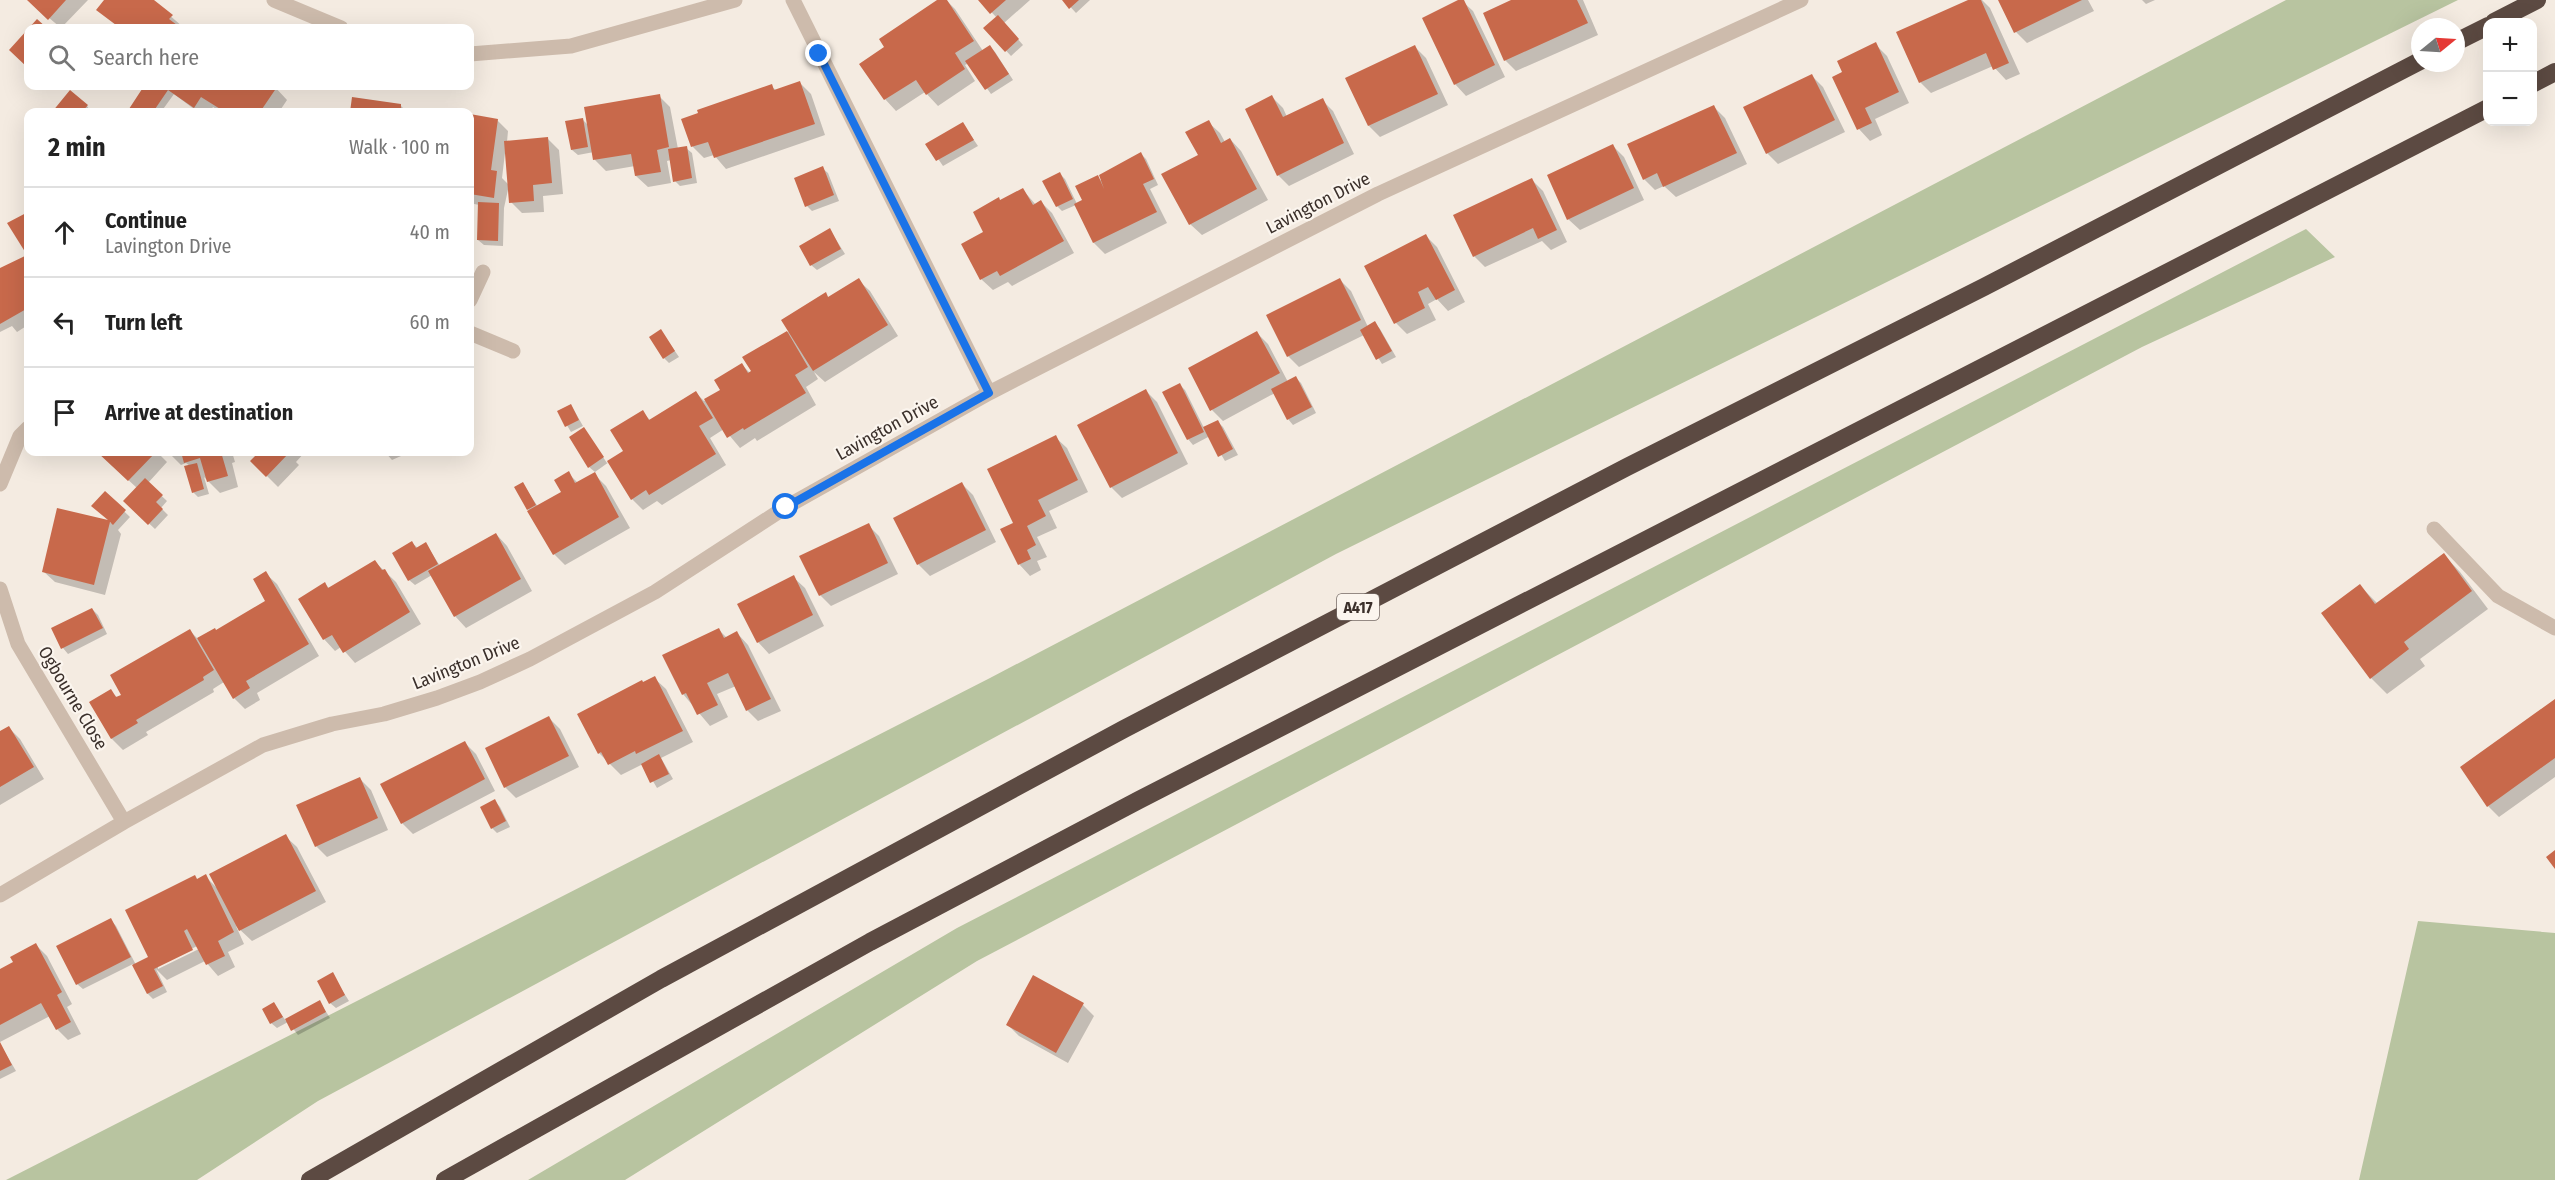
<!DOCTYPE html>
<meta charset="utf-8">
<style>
:root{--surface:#fff;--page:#f2f2f2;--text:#222;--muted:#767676;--line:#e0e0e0}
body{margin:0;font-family:"Fira Sans Condensed",sans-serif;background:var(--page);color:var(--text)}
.controls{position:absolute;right:18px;top:18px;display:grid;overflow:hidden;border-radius:12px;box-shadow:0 6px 24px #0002}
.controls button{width:54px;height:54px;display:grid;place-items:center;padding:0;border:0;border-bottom:2px solid var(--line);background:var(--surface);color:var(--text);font:30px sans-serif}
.compass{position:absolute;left:2411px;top:18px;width:54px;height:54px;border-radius:50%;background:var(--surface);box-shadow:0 6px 24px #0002;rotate:72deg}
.stop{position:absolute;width:18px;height:18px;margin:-14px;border:4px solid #1a73e8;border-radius:50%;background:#fff}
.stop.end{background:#1a73e8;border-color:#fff;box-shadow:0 2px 6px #0008}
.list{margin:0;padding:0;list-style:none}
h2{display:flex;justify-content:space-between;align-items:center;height:78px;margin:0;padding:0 24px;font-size:26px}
h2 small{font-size:20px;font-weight:400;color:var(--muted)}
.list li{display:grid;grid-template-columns:39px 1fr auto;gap:18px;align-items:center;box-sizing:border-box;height:90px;padding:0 24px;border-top:2px solid var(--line)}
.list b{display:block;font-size:22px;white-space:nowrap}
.list p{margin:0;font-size:20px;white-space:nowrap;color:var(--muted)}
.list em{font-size:20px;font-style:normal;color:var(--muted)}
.icon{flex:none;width:33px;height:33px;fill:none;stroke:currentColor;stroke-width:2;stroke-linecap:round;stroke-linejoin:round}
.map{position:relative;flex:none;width:2555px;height:1180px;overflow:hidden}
.search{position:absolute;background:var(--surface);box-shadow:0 6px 24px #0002;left:24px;top:24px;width:450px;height:66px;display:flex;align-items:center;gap:15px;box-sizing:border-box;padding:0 21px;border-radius:12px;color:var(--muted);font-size:22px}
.panel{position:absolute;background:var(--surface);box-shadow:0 6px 24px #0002;left:24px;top:108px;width:450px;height:348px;border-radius:12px}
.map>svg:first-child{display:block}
</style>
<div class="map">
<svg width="2555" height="1180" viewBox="0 0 2555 1180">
<rect width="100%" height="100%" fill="#f4ebe1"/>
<path fill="#b8c4a0" d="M2286,0h172l-1122,554 -1018,547 -121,79h-191l984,-502z
M2306,229l29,28 -193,90 -1165,614 -352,219h-97l429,-252z
M2418,921l137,12v247h-196z"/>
<path fill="#0003" fill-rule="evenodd" d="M28,0h60l-27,28z
M106,0h46l31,27 -62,1 -17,-13z
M940,0h6l9,9 28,42 7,-4 5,5 18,28 -22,14 -22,-31 -4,2 10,16 -37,25 -13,-14 -29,19 -11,-12 1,-51z
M980,0h50l-26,23 19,22 -12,11 -26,-28 12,-10z
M1064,0h26l-14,13z
M1461,0l12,11 32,66 -39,19 -11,-12z
M1514,0h69l15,35 -82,36 -11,-11z
M1972,0h10l8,8 30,66 -14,6 -13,-14 -62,27 -11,-11z
M2000,0h88l6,11 -67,32 -11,-11z
M2142,0h13l-9,4z
M1875,44l12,12 22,47 -34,16 7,16 -12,6 -11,-12 -25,-51 10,-5z
M1415,47l11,11 22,47 -68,32 -11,-11 -22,-48z
M1812,76l11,11 22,45 -67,32 -11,-11z
M800,83l11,11 14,41 -99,34 -12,-14 -10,3 -11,-11 -10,-27 88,-34 6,5z
M146,86h17l6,4 3,-4h102l13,14 -8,12h-58l-8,-5 -3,5h-12l-24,-18 -13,18h-32z
M71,92l16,14 4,6h-37z
M659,96l11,11 8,42 8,-1 6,5 5,30 -17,3 -5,-5 -4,-21 -4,1 4,22 -23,4 -12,-11 -1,-10 -29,5 -11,-11 -1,-8 -16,3 -6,-5 11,-30 6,6z
M1272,97l11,11 4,9 35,-17 11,11 21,43 -65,32 -11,-11z
M353,98l48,8 5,5 9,1h-64z
M1714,107l11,11 22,46 -71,33 -12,-11 -9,4 -11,-11z
M470,116l27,4 11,11 -1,11 41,-3 11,11 4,44 -20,2 1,16 -22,1 -11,-11 -4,-49h-2l-3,25 7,7 -5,23 -1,38 -19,-1 -6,-5 2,-35 -6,-1 -4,-4z
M1208,122l12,11 5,9 5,-3 11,12 27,49 -66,35 -12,-11 10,-68z
M963,124l15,22 -35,20 -15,-22z
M1613,146l11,11 20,43 -64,30 -12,-11z
M1141,154l5,5 12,26 -8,4 17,34 -62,31 -11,-11 -18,-38 -14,6 -5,-5 3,-32 5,5 12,25 7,-3 13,-24 7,6z
M822,168l6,5 11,28 -27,10 -5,-5z
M1532,180l11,11 24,51 -16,8 -9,-9 -57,26 -11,-11z
M1023,190l13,15 5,-3 11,11 22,40 -62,33 -4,-4 -15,8 -12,-11 4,-47 16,-30z
M28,213v41l-19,-30z
M830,230l15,24 -28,16 -6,-5z
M1426,236l11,11 28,55 -17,9 -11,-12 -9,5 8,16 -29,14 -11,-11z
M28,256v69l-11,7 -5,-6 -12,6v-62z
M858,280l12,11 28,45 -73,46 -11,-10 4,7 -12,8 10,18 -59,36 -2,-3 -15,10 -16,-19 -14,9 16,27 -64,40 -5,-4 -14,9 -11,-11 -23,-37 -14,10 -6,-5 -5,-38 23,34 18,-11 17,-40 9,9 45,-28 8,8 18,-11 20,-25 8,8 3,-1 -9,-14 46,-27 35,-37 4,4z
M1340,280l11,11 17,36 7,-4 5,6 16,28 -14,7 -18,-29 -65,32 -11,-11z
M661,331l18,26 -10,6 -5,-5z
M1257,333l11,11 20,38 8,-4 5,5 15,30 -23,12 -5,-6 -13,-26 -52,28 -11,-11z
M1180,385l5,5 19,38 14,-6 5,5 15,28 -13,6 -15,-25 -17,9 -5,-6z
M1146,391l11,11 31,62 -66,34 -11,-11z
M571,405l12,21 -12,6 -12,-20z
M1055,437l12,11 21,44 -39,19 8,17 -20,9 10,20 -10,4 4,9 -11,6 -11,-12 -4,-41z
M98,452h59l10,10 -19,21 19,18 -6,7 7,7 -13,14 -30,-28 12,-13z
M168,452h64l3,10 -3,1 6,24 -18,6 -16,-16 5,17 -11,3 -5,-5 -3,-26 -4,-3 -5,2z
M261,452h44l-9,10 3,3 -21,22 -26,-26z
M385,452h25l-18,8z
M568,473l10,10 16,-9 12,12 24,42 -65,37 -11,-11 -26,-45 -5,-25 15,23 25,-15z
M962,484l11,11 23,47 -66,34 -12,-12 -23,-46z
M105,493l25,24 -12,13 3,4 -16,61 -50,-13 -12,-11 15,-61 54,13z
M868,525l11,11 19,38 -67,32 -11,-11z
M496,534l11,12 25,45 -66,37 -11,-12 -23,-41 -17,10 -6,-5 3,-37 6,5 8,-4 14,22z
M2444,555l16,17 28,37 -68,50 5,7 -38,28 -16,-16 -11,-92 18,18z
M375,562l21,20 25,42 -66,39 -14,-16 -6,4 -11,-12 -24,-40 25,-15 5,5z
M265,573l12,11 42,72 -62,37 3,7 -15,9 -11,-11 -10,-16 -11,7 1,3 -68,40 2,3 -25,15 -11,-11 -21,-36 19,-12 8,7 5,-3 66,-65 9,9 18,-7 52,-31z
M793,577l12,11 19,38 -55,28 -11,-12z
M92,609l6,6 9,19 -39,20 -5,-6 -10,-19z
M719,630l8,8 10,-5 11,12 33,66 -23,10 -11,-11 -11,-24 -19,8 11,23 -18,9 -27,-32z
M654,678l12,11 27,53 -32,16 12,21 -16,9 -14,-24 -22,11 -22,-22 44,-69z
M2555,701v76l-56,40 -11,-11z
M549,718l11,11 19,38 -63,31 -11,-11z
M9,728l11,11 24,40 -44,26v-72z
M465,743l11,11 19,37 -82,43 -11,-11z
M359,778l12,12 17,40 -61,27 -11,-11z
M495,801l5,6 10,20 -13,6 -5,-5z
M285,836l12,11 29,55 -74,39 -16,-15 8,18 -16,8 7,15 -17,9 -13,-15 -38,19 -11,-11 11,23 -14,7 -5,-5 -15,-30 -50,25 -6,-5 34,-64 5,6 20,39 14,-7 48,-78 7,-4 12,12zM199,945l2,3 -43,21v-3z
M36,945l11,11 25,48 -5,3 14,27 -13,6 -11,-11 -7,-13 -50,26v-71l15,-8z
M332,974l17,27 -13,7 -6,-5z
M320,1002l10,16 -32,17 -10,-13 -11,6 -6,-5 3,-19 12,17z
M1083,1005l11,11 -26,47 -49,-27 -11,-11z
M0,1044l16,27 -16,8z"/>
<path fill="#c8694b" d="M27,0h39l-18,20z
M104,0h50l19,15 -4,4 12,9h-61l-24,-18z
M937,0h10l27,41 -19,12 10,16 -39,26 -10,-15 -32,20 -25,-36 25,-17 -5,-8z
M978,0h28l-16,14z
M1062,0h17l-10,9z
M1458,0h6l31,65 -41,20 -32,-67z
M1511,0h66l11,23 -84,38 -21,-48z
M1968,0h13l28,63 -16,7 -7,-17 -67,30 -23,-51z
M1998,0h84l-68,33z
M998,15l21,24 -14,13 -22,-24z
M37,19l10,9h-19v40l-19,-18z
M1876,42l23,50 -34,16 7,15 -15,7 -25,-53 10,-5 -5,-11z
M990,45l19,29 -24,16 -20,-29z
M1415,45l23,49 -70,32 -23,-48z
M1812,74l23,46 -69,34 -23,-47z
M800,81l15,43 -101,34 -6,-16 -17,5 -10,-28 17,-6 -1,-3 75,-26 2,6z
M144,86h21l4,2 2,-2h103l3,1 -17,25h-35l-24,-15 -7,11 -26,-18 -15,22h-26z
M70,90l18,15 -6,7h-30z
M660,94l9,53 -12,3 4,22 -26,4 -4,-22 -38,6 -9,-53z
M1272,95l11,22 40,-19 21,45 -67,33 -32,-67z
M352,97l49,7v5l16,3h-67z
M1714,105l23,48 -74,34 -6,-14 -14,7 -16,-36z
M470,114l28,5 -7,51 6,1 -3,27 -24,-4z
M583,118l5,29 -17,3 -6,-29z
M1209,120l12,23 9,-5 27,51 -68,36 -28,-51 37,-19 -13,-23z
M963,122l11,18 -38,21 -11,-17z
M548,137l4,46 -19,2 1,16 -25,2 -5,-62z
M1613,144l21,44 -67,32 -20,-45z
M687,146l5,32 -19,4 -5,-33z
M1141,152l13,27 -11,5 14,28 -64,31 -19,-39 8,-4 -7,-14 23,-11 6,14 -5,-14z
M823,166l11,29 -29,12 -11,-29z
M1060,172l13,27 -17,8 -14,-26z
M1532,178l25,52 -19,9 -5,-11 -60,29 -20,-42z
M1023,188l10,17 8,-5 23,41 -64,35 -3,-5 -17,9 -19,-36 22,-12 -10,-20 26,-15 1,3z
M478,202l21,1 -1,38 -21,-1z
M28,212v96l-28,16v-56l27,-13 -20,-32z
M830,228l11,21 -31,17 -11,-20z
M1426,234l29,56 -19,10 -8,-13 -10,5 7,16 -31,16 -30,-58z
M859,278l29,47 -75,46 -32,-51 45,-28 2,5z
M1340,278l21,42 -74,37 -21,-42z
M1375,321l17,30 -16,9 -16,-30z
M661,329l14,22 -12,8 -14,-22z
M787,331l21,36 -13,8 11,18 -62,37 -1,-2 -16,10 -23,-39 16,-9 -6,-10 28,-17 6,10 3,-2 -9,-14z
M1257,331l23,42 -70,38 -22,-43z
M1296,376l16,31 -25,13 -16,-31z
M1180,383l24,49 -17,8 -25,-48z
M1146,389l32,64 -68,35 -33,-63z
M696,391l17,27 -14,8 17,28 -67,41 -3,-5 -15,10 -24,-39 16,-10 -13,-21 33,-20 6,10z
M571,404l8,16 -14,7 -8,-16z
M1218,420l15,29 -15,8 -15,-30z
M584,427l20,30 -16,11 -19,-31z
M1056,435l22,45 -40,20 8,16 -19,10 9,19 -9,5 4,9 -13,6 -18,-36 13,-6 -26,-54z
M97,452h59l-28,29z
M181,452h40l7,24 -21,6 -7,-24 -16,5z
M259,452h28l2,1 -23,24 -16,-16z
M197,463l7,26 -12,4 -8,-27z
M569,471l6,12 20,-11 24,45 -66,38 -26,-44 34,-19 -7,-12z
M145,478l18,17 -7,7 7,7 -15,16 -25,-24z
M523,482l13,23 -9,5 -13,-23z
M962,482l24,48 -69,35 -24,-47z
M105,491l21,19 -13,15 -3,-3 -16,63 -52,-13 15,-64 51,12 -17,-14z
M869,523l19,40 -69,33 -20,-40z
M496,533l25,46 -67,38 -26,-46z
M412,541l4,7 10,-6 12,22 -30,17 -16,-28z
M2444,553l28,38 -68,51 5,7 -39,30 -49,-66 39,-29 15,20z
M375,560l7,10 3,-1 25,43 -67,41 -11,-18 -9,5 -25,-41 27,-17 3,6z
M266,571l43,73 -63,37 4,7 -17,11 -36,-61 18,-10 1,2 49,-29 -12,-22z
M794,575l19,40 -56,28 -20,-39z
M92,608l11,20 -42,21 -10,-21z
M719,628l5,10 13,-7 34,68 -25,12 -18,-38 -21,10 11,22 -21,10 -11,-22 -4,2 -20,-40z
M190,629l24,41 -11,7 1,3 -68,40 2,3 -27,16 -22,-37 22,-13 5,8 5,-2 -11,-20z
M655,676l28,55 -47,23 -1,-3 -27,14 -7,-13 -3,2 -21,-40 65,-34 1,2z
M2555,699v59l-68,49 -27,-40z
M549,716l20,40 -65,32 -19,-40z
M9,726l25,41 -34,20v-56z
M465,741l20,38 -84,45 -21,-40z
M659,754l10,20 -19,9 -9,-19z
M360,777l18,41 -63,29 -19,-42z
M495,799l11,22 -15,8 -11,-22z
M286,834l30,57 -77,40 -30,-57z
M2555,850v19l-9,-12z
M206,874l28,58 -16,9 7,15 -19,9 -19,-36 -3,2 9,19 -39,19 9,17 -16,8 -15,-29 16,-8 -23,-47 70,-35 2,4z
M111,918l20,39 -55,28 -20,-39z
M36,943l26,49 -5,3 14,27 -15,8 -15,-27 -41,22v-56l13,-7 -3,-5z
M333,972l12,23 -16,9 -12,-23z
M1033,975l51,28 -28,50 -50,-28z
M320,1000l6,12 -35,19 -6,-12z
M274,1002l9,15 -13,7 -8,-15z
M0,1042l12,23 -12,6z"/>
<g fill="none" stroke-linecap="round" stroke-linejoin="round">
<path stroke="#cdbbac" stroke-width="15" d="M274,0l67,28
M793,0l196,393
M470,54l101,-8 164,-46
M470,300l13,-28
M470,333l43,18
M0,484l20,-48 8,-8
M2434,529l64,67 57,32
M0,589l18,55 106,178
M0,895l124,-73 139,-77 69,-21 52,-10 53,-16 43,-16 50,-23 125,-67 131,-85 203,-114 389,-199 423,-194"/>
<path stroke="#5c4a42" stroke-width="18" d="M2494,22l43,-22
M2456,42l32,-16
M2532,84l23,-12
M310,1180l351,-201 463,-250 503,-262 357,-180 436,-226
M445,1180l425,-238 269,-142 1349,-692"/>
</g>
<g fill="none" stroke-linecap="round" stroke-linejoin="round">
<path stroke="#1a73e8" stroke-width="8" d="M786,507l203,-114 -170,-339"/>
</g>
<g text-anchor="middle" stroke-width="4.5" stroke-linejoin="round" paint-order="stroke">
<rect fill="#fbf5ee" stroke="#756b66" stroke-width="1.5" x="1337" y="594" width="42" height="26" rx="4.5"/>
<g font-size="16" font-weight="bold" fill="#3b302b">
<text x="1358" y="613">A417</text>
</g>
<g font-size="18" fill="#3b302b" stroke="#fbf5ee">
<text transform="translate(1318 203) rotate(-27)" y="6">Lavington Drive</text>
<text transform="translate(887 428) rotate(-29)" y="6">Lavington Drive</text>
<text transform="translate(466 663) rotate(-22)" y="6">Lavington Drive</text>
<text transform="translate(73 698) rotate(59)" y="6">Ogbourne Close</text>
</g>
</g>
</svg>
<div class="controls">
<button>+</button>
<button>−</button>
</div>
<svg class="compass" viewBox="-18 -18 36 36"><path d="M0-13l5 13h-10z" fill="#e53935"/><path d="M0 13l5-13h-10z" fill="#767676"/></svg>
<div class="stop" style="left:786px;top:507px"></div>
<div class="stop end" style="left:819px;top:54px"></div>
<div class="search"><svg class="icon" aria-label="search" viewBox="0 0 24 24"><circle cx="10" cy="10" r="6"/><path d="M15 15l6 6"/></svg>Search here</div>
<section class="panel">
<h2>2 min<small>Walk · 100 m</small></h2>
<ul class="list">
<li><svg class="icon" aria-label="ahead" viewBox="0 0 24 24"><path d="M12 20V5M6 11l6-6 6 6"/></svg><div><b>Continue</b><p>Lavington Drive</p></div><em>40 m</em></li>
<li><svg class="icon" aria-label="left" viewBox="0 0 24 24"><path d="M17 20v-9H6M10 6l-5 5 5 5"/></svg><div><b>Turn left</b></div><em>60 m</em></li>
<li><svg class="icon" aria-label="arrive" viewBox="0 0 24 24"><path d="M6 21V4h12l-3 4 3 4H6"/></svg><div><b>Arrive at destination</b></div></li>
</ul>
</section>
</div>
